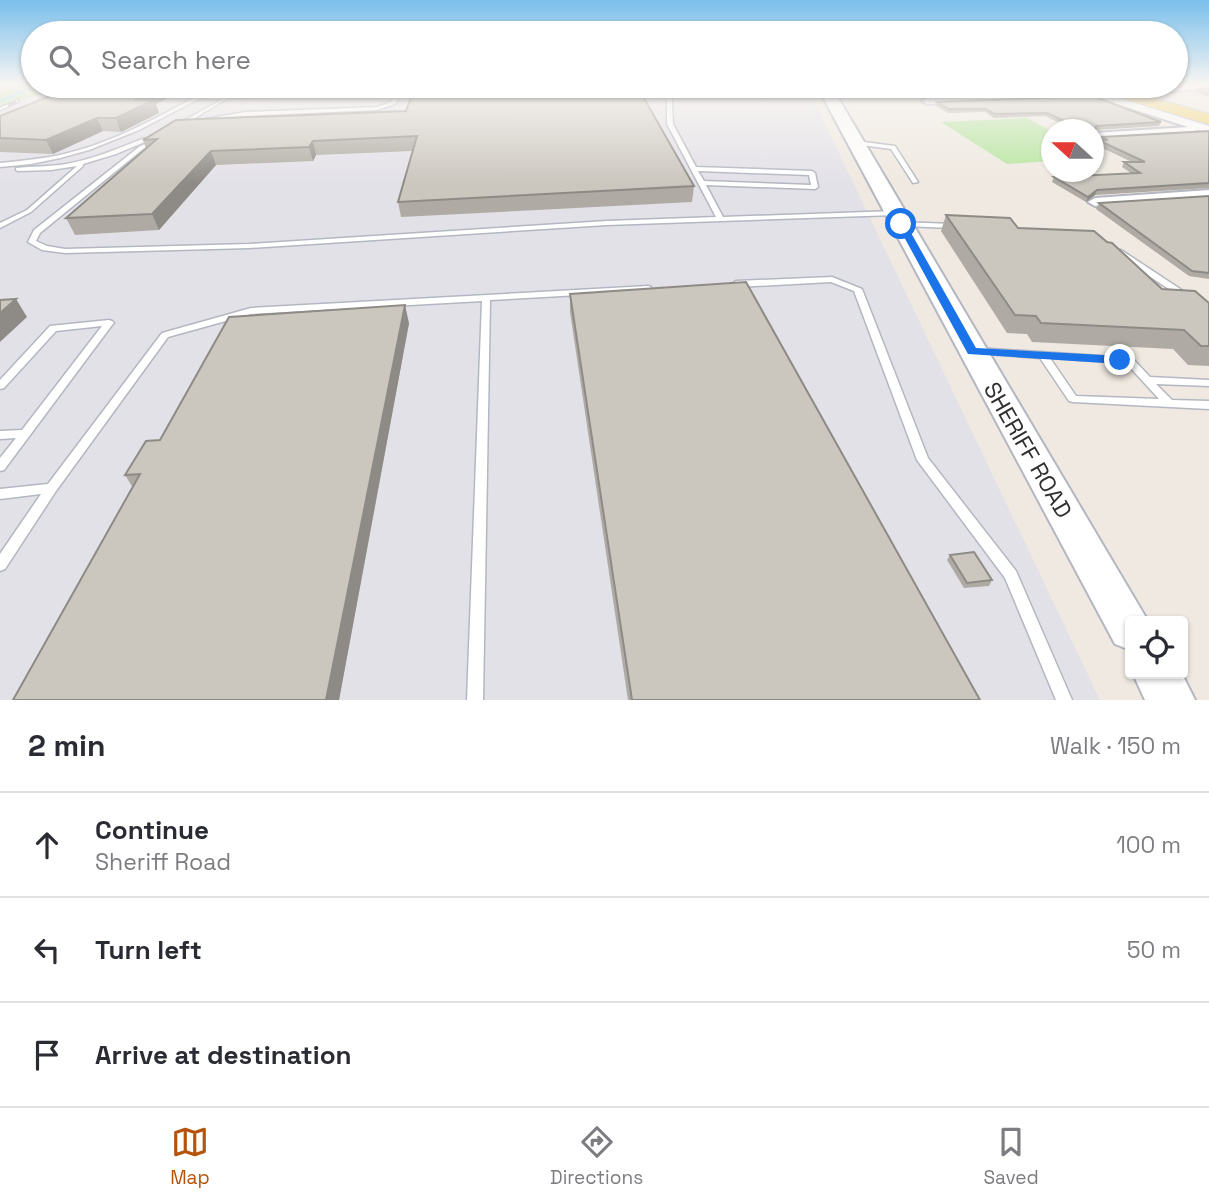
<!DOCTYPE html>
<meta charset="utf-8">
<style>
:root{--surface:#fff;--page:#f2f2f3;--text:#2b2b33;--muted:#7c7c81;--line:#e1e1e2;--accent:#b45309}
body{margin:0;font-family:"Space Grotesk",sans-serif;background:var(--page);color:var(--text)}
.controls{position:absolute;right:21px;bottom:21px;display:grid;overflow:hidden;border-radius:7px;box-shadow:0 2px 5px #0004}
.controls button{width:63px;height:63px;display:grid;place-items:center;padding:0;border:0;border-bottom:2px solid var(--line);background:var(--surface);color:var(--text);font:35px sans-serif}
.compass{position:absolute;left:1041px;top:119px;width:63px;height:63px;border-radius:50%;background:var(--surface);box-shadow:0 2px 5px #0004;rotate:291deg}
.stop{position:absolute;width:21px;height:21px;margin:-16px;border:5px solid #1a73e8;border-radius:50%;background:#fff}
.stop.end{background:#1a73e8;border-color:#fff;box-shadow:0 2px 7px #0008}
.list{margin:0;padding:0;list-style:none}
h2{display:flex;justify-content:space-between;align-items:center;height:91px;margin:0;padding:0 28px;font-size:30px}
h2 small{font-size:23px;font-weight:400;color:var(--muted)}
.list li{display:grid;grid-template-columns:46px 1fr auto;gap:21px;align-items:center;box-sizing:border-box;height:105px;padding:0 28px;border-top:2px solid var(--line)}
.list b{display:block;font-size:26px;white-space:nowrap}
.list p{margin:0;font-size:23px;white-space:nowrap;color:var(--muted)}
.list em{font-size:23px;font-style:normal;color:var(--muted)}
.icon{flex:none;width:38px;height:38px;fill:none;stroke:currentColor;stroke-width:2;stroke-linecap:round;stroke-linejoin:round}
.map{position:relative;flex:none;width:1209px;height:700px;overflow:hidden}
.search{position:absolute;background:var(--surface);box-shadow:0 2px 5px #0004;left:21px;right:21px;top:21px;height:77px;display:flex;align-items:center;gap:18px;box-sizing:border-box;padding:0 24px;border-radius:38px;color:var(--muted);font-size:26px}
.sheet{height:406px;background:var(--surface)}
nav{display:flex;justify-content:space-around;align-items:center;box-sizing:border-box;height:98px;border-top:2px solid var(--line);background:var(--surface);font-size:19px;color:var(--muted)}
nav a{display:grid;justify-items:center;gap:4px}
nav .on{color:var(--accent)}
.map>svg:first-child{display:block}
</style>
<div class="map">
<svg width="1209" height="700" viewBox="0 0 1209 700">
<rect width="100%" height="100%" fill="#efe9e1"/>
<path fill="#e3e1e8" d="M63,86h744l293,614h-1100v-593z"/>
<path fill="#b6e59e" d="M19,85l44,1 -63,21v-15z
M1027,118l24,13v30l-44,3 -66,-42z"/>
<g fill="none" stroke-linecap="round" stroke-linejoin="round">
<path stroke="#75cff0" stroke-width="2.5" d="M0,101l35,-15"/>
<defs>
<path id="service" d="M169,86l47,1 2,1 -14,8 220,-6 2,1 -2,1 -22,1 -7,11 -18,6 -132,6 -41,6 -1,-1 3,-2 39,-7 132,-5 14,-5 6,-9 -169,5 -48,29h-4v-2l47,-26h-24l-60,31 -50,20 -29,8 -29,6 -31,3v-4c20,-2 40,-4 60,-8 54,-12 102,-40 150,-66l-39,-2z
M667,86h4l2,38 23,43 116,4 3,2 3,14 -3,2 -109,-4 17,32 172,-6 4,2 -4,2 -288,10 -358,23 -184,5 -23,-3 -14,-8 6,-12 105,-83 17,-9 3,2 -1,1 -15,8 -103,84 -4,8 11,5 18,3 184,-5 358,-23 109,-4 -49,-93zM698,171l111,4 2,10 -107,-4z
M145,138l3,2 -1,1 -31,13 -33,10v2l-52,46 -31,16v-5l27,-13 50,-44 -26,4 -33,1 -2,-1v-2c16,-2 33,-1 50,-4 28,-5 53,-16 79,-26z
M856,141l39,5 23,36 -5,1 -22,-34 -37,-5v-2z
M899,222l54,2 4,2 -4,2 -51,-2h-3z
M1115,250h6l88,58v7l-94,-61z
M832,277l30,12 66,169 88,113 56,129h-16l-51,-122 -88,-118 -63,-169 -23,-9 -95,5 -4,-3 4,-3z
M648,286l3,1 1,2 -1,2 -161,9 -7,400h-16l15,-399 -231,13 -83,23 -112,154 -51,78 -5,2v-17l41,-60 -41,5v-10l48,-5 114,-151 89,-25z
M109,320l3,1 2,2 -2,2 -108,145 -4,1v-13l16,-20 -16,1v-8l22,-1 80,-104 -46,5 -52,57 -4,1v-9l50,-54z
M976,348l156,10 18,19 59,3v6l-53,-2 16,16 37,1v8l-136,-7 -4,-1 -29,-43 -67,-5 -2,-2 2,-2zM1050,358l76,5 33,36 -83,-3z"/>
<path id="minor" d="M1209,85v4l-76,4 -5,-3 5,-3z
M1080,86l129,40v7l-12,-3 -5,3 -98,6v-6l94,-6 -96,-31 -165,8 -5,-3 5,-3 150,-7v-4z
M1209,190v8l-114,8 -7,-4 7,-4z"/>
<path id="secondary" d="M817,86h14l314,530 3,5h-18v29l-15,-6z
M1133,674h49l13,26h-50z"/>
<path id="primary" d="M1088,86h22l99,28v10l-119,-35z"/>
</defs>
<use href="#service" stroke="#b4b7c1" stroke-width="3"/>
<use href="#minor" stroke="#b4b7c1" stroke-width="4"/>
<use href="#secondary" stroke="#b4b7c1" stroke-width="4"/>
<use href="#primary" stroke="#c9c9c9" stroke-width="3"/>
<use href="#service" fill="#fff" fill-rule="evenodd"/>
<use href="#minor" fill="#fff" fill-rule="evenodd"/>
<use href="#secondary" fill="#fff" fill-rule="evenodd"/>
<use href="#primary" fill="#f2d163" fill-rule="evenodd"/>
<defs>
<path id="rail" d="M0,109l18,-8"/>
</defs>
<use href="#rail" stroke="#a3a6b8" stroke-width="4.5"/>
<use href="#rail" stroke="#fff" stroke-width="2.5" stroke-dasharray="9" stroke-linecap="butt"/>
</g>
<path fill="#afaba4" d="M75,86h108l1,4 -28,14 3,9 -38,19 -18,-1 -50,23 -53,-2v-36z
M898,86h164l-1,3 -134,6 -6,3z
M1209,88v9l-14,-5 2,-3z
M937,102l224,20 -2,4 -65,4h-20l-29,-14 -51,2 -9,-6 -37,1 -12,-7z
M406,111l288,75 -2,16 -291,15 -3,-15 15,-51 -97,4 -3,6 -97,4 -57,65 -84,5 -9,-17 80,-69 -3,-9z
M1209,131v57l-114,7 -9,7 -34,-20 2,-5 77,-4 -9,-6 2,-5h8l-36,-17 5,-8z
M1209,196v83l-20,-3 -93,-67 3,-6z
M946,215l161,27 55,47 47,14v63l-21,-1 -15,-16 -141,-7 -5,-8 -20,-1 -66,-102z
M570,294l410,406h-352l-58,-388z
M409,323l-70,377h-326l120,-212 -8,-13z
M950,555l42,25 -3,6 -25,2 -17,-28z"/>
<path fill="#8e8b86" d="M165,86h18l1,4 -28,14 3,9 -38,19 -5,-14 19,-18z
M97,118l6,13 -50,23 -7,-14z
M313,141l3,14 -3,6 -4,-14z
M211,151l5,14 -57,65 -7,-16z
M1097,190l-2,5 -9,7 2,-5z
M16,299l11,18 -27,25v-29z
M405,305l4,18 -70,377h-13z"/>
<path fill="#cbc7bf" stroke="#8e8b86" stroke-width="2" d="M75,86h90l-30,14h19l-38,18h-19l-51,22 -46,-2v-22z
M505,86h132l57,100 -296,16 19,-66 -104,5 -4,6 -98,4 -59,63 -86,4 91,-79 -14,1 33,-20 230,-9 8,-22z
M905,86h157l-134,6 -6,3z
M1209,88v5l-12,-4z
M1093,96l68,26 -65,4 -2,7v-3h-10l-37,-17 -52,1 -9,-5h-37l-12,-7z
M1209,131v52l-112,7 -9,7 -34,-20 86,-4 -16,-11h21l-47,-22h10l-7,-3z
M1209,196v77l-17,-2 -93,-68z
M946,215l64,3 8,10 76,3 13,11 5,1 50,46 33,2 14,12v43h-8l-17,-16 -143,-7 -5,-7 -21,-1z
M746,282l234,418h-348l-62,-406z
M16,299l-16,14v-13z
M405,305l-79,395h-313l127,-226 -15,1 21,-34 14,-1 69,-123z
M974,552l18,28 -25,3 -17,-28z"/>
<linearGradient id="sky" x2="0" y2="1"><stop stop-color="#7abfeb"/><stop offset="0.46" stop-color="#f8f5f2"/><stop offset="1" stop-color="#f8f5f2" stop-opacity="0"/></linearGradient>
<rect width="1209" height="183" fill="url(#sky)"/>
<path fill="#1a73e8" d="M901,221l5,3 70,124 144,8 6,4 -6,4 -152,-10 -71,-130z"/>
<g text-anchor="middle" stroke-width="5" stroke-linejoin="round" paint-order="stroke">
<g font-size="23" fill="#2e2e2e" stroke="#fff">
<text transform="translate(1028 450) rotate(60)" y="8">SHERIFF ROAD</text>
</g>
</g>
</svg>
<div class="controls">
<button><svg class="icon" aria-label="locate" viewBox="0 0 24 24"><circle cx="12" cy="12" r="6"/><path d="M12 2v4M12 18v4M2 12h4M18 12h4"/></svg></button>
</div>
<svg class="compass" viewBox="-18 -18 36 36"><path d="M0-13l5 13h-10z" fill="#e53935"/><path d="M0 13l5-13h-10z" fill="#7c7c81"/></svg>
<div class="stop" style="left:901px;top:224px"></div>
<div class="stop end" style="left:1120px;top:360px"></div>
<div class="search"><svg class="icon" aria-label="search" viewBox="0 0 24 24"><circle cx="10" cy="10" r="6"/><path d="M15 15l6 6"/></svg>Search here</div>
</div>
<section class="sheet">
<h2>2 min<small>Walk · 150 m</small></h2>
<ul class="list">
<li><svg class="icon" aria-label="ahead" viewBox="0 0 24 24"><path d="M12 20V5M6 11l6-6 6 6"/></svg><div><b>Continue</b><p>Sheriff Road</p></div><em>100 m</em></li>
<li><svg class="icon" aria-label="left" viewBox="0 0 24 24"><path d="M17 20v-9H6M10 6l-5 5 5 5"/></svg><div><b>Turn left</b></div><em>50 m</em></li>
<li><svg class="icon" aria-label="arrive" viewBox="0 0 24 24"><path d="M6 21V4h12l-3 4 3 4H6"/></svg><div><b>Arrive at destination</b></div></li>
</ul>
</section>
<nav>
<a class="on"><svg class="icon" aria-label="map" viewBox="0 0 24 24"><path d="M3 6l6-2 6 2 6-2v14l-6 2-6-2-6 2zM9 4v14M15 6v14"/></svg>Map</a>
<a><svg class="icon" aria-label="directions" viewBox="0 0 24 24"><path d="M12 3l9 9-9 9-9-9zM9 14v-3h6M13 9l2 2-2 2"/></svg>Directions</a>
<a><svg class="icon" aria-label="saved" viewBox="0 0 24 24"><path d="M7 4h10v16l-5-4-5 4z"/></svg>Saved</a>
</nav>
